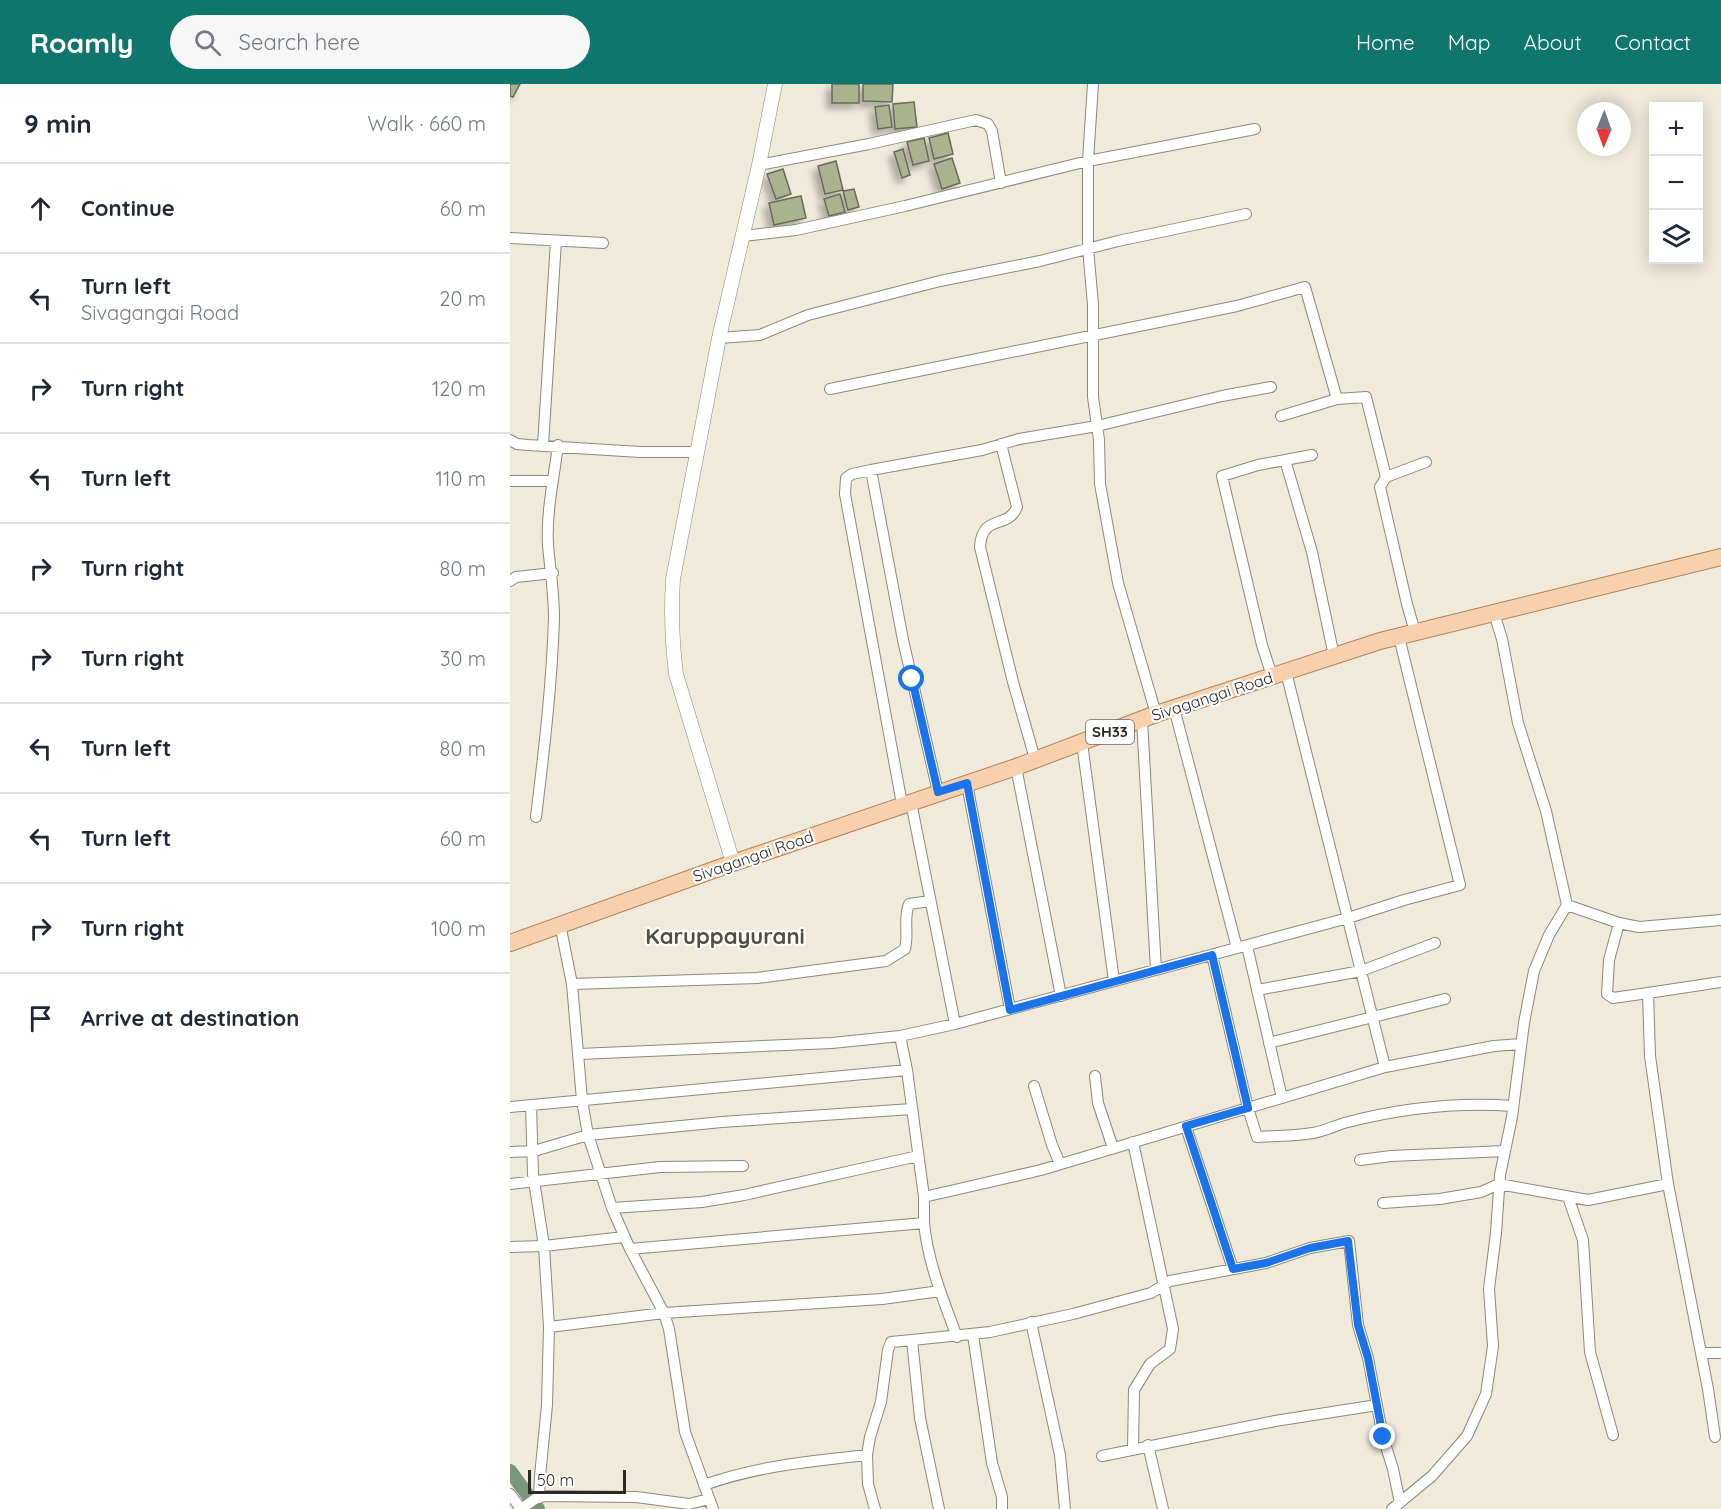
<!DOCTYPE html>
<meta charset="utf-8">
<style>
:root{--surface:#fff;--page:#f6f6f7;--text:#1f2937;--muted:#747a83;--line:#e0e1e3;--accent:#0f766e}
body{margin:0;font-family:Quicksand,sans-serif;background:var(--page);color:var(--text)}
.controls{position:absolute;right:18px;top:18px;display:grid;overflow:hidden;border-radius:0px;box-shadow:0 3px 15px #0003}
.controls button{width:54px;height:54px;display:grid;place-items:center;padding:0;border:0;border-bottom:2px solid var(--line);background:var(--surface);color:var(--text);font:30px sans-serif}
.compass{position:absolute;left:1067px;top:18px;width:54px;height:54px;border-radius:50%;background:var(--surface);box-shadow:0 3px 15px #0003;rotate:181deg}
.scale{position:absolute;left:18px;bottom:15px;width:98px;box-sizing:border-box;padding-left:6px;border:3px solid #2c2a24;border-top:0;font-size:16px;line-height:21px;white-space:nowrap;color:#2c2a24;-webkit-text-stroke:4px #fff;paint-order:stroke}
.stop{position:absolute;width:18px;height:18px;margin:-14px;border:4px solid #1a73e8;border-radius:50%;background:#fff}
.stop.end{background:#1a73e8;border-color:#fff;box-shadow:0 2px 6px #0008}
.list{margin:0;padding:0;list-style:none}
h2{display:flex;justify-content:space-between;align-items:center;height:78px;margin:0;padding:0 24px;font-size:26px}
h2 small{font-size:20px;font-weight:400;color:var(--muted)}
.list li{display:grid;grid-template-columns:39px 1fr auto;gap:18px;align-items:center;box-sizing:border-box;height:90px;padding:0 24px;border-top:2px solid var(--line)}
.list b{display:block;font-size:22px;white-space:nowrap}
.list p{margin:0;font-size:20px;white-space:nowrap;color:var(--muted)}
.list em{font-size:20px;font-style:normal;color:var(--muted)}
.icon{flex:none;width:33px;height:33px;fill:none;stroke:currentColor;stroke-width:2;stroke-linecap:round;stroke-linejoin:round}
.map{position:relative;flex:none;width:1211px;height:1425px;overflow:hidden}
header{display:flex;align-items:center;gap:36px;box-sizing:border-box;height:84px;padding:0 30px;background:var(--accent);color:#fff}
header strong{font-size:28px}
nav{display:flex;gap:33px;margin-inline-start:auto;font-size:21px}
.search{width:420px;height:54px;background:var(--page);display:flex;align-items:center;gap:15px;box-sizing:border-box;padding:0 21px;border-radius:33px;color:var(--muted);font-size:22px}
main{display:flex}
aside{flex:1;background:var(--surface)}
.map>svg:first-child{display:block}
</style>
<header>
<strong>Roamly</strong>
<div class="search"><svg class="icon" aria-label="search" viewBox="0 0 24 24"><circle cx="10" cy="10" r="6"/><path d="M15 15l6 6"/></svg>Search here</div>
<nav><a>Home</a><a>Map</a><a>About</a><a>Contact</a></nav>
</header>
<main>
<aside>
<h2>9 min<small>Walk · 660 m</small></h2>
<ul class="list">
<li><svg class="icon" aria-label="ahead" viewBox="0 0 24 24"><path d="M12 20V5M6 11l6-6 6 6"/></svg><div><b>Continue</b></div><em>60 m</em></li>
<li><svg class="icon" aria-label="left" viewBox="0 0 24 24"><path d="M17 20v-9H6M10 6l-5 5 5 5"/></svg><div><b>Turn left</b><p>Sivagangai Road</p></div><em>20 m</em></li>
<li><svg class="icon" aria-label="right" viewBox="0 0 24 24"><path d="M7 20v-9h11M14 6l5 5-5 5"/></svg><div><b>Turn right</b></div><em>120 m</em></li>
<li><svg class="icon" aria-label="left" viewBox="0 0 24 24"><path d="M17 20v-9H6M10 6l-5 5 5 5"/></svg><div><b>Turn left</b></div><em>110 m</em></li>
<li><svg class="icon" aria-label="right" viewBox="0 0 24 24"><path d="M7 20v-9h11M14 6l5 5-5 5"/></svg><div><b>Turn right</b></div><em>80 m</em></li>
<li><svg class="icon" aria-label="right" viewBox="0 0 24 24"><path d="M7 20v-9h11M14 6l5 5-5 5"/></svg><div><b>Turn right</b></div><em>30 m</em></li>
<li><svg class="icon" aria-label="left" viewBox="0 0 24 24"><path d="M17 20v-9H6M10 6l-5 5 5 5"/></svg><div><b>Turn left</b></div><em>80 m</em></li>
<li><svg class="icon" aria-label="left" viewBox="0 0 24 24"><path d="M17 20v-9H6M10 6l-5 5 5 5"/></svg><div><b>Turn left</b></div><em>60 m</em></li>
<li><svg class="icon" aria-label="right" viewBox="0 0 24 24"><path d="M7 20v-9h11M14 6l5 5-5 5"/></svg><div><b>Turn right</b></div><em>100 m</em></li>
<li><svg class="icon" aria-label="arrive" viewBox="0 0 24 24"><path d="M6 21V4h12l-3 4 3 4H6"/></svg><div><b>Arrive at destination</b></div></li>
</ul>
</aside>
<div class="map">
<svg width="1211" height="1425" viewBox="0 0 1211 1425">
<defs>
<filter id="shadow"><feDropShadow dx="-5.5" dy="5.5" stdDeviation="3" flood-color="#0004"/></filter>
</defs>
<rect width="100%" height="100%" fill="#efeada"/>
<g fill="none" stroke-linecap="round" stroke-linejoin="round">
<path stroke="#7a9679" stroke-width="14" d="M0,1387l28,38"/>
</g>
<path fill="#aab38d" stroke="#676a5c" stroke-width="1.5" filter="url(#shadow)" d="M0,0h10l-7,13 -3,-1z
M322,0h27v19h-27z
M353,0h30l-1,18 -29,-1z
M404,18l3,25 -22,2 -2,-25z
M379,21l3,22 -14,2 -3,-22z
M438,49l5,21 -19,5 -5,-21z
M414,54l5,23 -16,4 -6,-23z
M393,65l7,26 -8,3 -8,-26z
M442,74l8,25 -18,6 -8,-25z
M326,77l7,29 -18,4 -7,-28z
M273,85l8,25 -15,5 -9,-25z
M344,105l5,18 -11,3 -5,-19z
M330,110l5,18 -16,4 -5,-17z
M291,112l5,22 -32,7 -5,-22z"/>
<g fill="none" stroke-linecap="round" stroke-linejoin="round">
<defs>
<path id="minor" d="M583,0l-5,77 167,-32
M249,81l110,-21 107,-24 12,4 4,7 9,52
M233,152l53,-6 109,-24 183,-45v87l5,57v92l6,43 1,44 18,99 38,131
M0,154l93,5
M209,254l41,-3 48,-20 132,-34 100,-20 78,-20 128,-27
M320,305l407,-83 68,-19 32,112 29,-2 20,80
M771,332l56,-17
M0,356l7,4 11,1 112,7h57
M491,360l16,63c-9,23 -35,6 -37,40l33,135 22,77
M33,361l13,-204
M775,376l27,92 22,104
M361,386l32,170 35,152
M0,397h43
M0,497l6,-4 37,-4
M905,548l-8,-28 -27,-117 6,-10 40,-15
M762,592l-10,-31 -40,-169 36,-11 54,-10
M664,624l63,240
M632,636l14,250
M572,659l32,238
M506,683l45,229
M457,700l43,225
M401,718l44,222
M392,720l-57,-310 1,-16 6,-4 19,-4 111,-20 37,-11 78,-13 125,-30 49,-9
M26,733c8,-66 16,-133 18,-199 0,-25 -4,-49 -6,-73 -2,-33 6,-67 10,-100
M1057,821l52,18 20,4 82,-7
M1109,839l-10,37 -2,34 6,4 35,-5
M50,840l12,60 10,116 6,35 24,73 18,41 34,64 5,16 16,103 28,77
M737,862l35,152
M702,871l36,153 9,29c18,-1 38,-1 56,-4 12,-2 23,-8 35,-11 55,-14 109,-20 165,-16
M62,900l185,-6 129,-17 19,-12c4,-15 -2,-31 4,-45l21,-3
M747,906l104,-19 74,-28
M390,952l7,34 17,127
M759,959l176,-44
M69,970l253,-11 68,-7 55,-12 393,-106 56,-18 56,-15 -61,-248
M875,983l109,-21 27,-2
M585,992l3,27 15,45
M524,1002l18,59 8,19
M21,1021l2,69 11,72 5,81 -2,78 -7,71 -1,22
M0,1023l397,-37
M676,1043l47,142
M0,1068l24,-1 54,-16 134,-13 190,-13
M850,1076l31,-4 114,-5
M0,1100l150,-17 83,-1
M1058,1113l15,43 7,112 23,83
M873,1119l57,-4 41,-7 18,-8 89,16 80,-16
M102,1124l90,-6 42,-7 174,-39
M414,1139c4,40 19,76 33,114
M0,1163l34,-1 80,-9
M120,1165l294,-26v-26l117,-27 344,-103 -99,-395
M521,1238l29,133 5,54
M39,1243l115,-14 218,-14 58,-8
M463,1251l19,128 10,34v12
M1191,1269h20
M1205,1353l-7,-48 -40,-205 -18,-128 -2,-63 73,-11
M638,1361l15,64
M623,1365l1,-59 16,-26 20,-15 3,-20 -40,-187
M592,1372l173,-35 102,-16
M194,1401c53,-19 107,-24 163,-30
M0,1410l11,15 14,-10 9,-3 92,1 53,7 20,-5
M365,1425l-7,-25 -1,-29 3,-18 11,-35 7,-52 3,-8 21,-2
M429,1425l-19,-91 -8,-78 78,-8 83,-18 78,-21 19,-12 96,-18 44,-15 39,-7 9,84 10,33 15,79 10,32 7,34
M882,1425l40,-33 35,-40 19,-42 7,-48 -4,-57 7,-56 4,-58 12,-58 12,-94 10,-52 15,-36 18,-30 -21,-94 -28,-88 -16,-84 -8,-26"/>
<path id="tertiary" d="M223,779l-57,-189c-4,-32 -5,-62 -3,-95l46,-241 40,-173 16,-81"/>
<path id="primary" d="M0,859l223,-80 283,-96 140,-53 224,-73 341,-84"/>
</defs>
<use href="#minor" stroke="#8d887a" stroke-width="12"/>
<use href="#tertiary" stroke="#8d887a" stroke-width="15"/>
<use href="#primary" stroke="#ad8358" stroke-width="18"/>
<use href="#minor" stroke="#fff" stroke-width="10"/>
<use href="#tertiary" stroke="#fff" stroke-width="14"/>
<use href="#primary" stroke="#f8d1ac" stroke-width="16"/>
</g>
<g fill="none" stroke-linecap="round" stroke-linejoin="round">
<path stroke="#1a73e8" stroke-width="8" d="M402,595l26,113 29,-9 43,227 202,-55 36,153 -62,18 47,143 33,-6 44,-15 38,-7 10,84 10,33 15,79"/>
</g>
<g text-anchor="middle" stroke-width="4.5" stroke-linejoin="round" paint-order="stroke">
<rect fill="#fff" stroke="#6b6a66" stroke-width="1.5" x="576" y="636" width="48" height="24" rx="4.5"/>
<g font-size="15" font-weight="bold" fill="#2c2a24">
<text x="600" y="653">SH33</text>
</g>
<g font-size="16" fill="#2c2a24" stroke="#fff">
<text transform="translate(702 612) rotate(-18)" y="6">Sivagangai Road</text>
<text transform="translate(243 772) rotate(-19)" y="6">Sivagangai Road</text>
</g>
<g font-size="22" font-weight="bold" fill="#524e41" stroke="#fff">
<text x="215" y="860">Karuppayurani</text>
</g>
</g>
</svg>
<div class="controls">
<button>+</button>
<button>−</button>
<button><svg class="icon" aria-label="layers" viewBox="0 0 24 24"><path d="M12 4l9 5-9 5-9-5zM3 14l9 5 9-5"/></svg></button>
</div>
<svg class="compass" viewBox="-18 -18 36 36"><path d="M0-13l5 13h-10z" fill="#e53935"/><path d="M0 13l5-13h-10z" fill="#747a83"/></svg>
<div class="scale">50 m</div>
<div class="stop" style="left:402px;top:595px"></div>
<div class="stop end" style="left:873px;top:1353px"></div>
</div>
</main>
